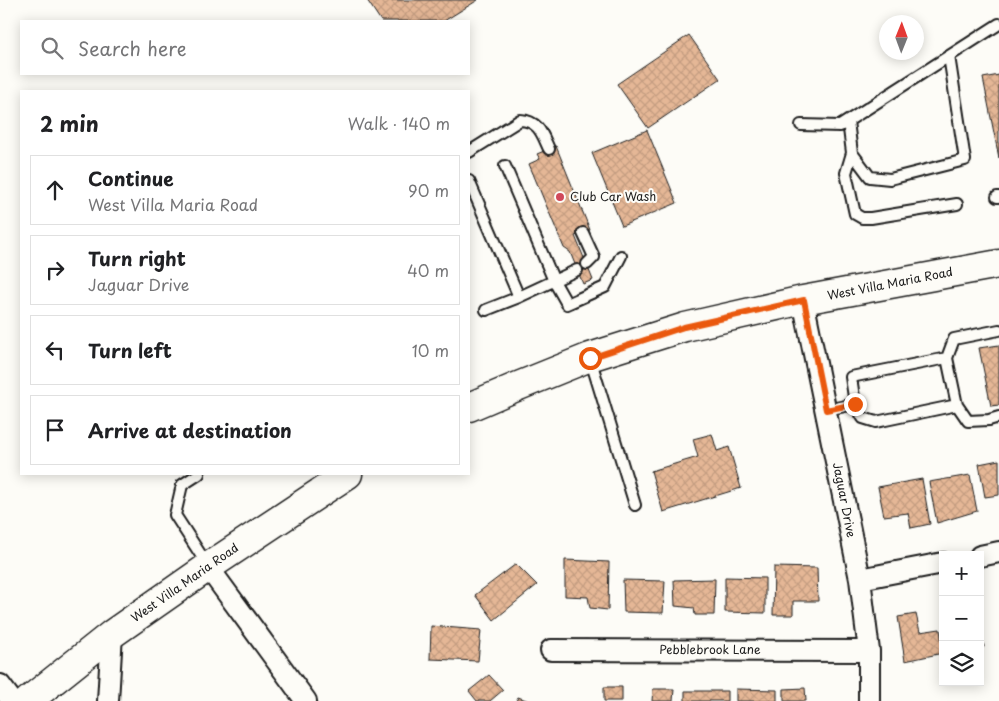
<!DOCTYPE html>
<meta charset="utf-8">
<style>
:root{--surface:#fff;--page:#f2f2f2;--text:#202124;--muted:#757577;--line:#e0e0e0}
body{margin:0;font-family:"Playpen Sans",sans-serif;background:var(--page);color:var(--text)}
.controls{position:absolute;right:15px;bottom:15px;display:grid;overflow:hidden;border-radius:0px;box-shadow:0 2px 12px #0003}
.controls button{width:45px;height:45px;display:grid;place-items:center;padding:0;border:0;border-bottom:1px solid var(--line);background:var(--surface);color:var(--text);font:25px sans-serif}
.compass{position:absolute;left:879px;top:15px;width:45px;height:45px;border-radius:50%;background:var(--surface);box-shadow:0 2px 12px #0003;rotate:1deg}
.stop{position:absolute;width:15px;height:15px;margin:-11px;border:4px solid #ea580c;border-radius:50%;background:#fff}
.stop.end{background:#ea580c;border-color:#fff;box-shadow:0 1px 5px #0008}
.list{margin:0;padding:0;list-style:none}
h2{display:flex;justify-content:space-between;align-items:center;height:65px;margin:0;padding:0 20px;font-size:21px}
h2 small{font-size:16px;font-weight:400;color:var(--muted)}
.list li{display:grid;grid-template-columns:32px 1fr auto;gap:15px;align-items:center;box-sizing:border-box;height:70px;margin:0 10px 10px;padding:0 10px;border:1px solid var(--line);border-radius:0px}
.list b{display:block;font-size:19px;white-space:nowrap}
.list p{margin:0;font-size:16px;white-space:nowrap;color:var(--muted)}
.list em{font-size:16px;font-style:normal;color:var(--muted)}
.icon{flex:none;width:28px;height:28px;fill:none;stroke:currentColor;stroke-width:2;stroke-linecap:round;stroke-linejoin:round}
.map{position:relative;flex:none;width:999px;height:701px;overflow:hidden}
.search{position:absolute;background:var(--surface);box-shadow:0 2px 12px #0003;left:20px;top:20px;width:450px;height:55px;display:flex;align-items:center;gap:12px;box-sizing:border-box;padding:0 18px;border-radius:0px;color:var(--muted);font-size:19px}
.panel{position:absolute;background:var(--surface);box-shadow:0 2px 12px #0003;left:20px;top:90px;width:450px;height:385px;border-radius:0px}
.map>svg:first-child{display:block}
</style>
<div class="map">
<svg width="999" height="701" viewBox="0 0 999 701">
<defs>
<pattern id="building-cross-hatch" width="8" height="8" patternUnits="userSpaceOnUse" patternTransform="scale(1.25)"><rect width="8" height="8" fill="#e5b796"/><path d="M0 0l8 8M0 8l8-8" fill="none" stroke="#c49d81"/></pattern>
</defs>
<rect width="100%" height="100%" fill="#fdfcf7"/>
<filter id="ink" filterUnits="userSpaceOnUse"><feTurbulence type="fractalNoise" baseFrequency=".02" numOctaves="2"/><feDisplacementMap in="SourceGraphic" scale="10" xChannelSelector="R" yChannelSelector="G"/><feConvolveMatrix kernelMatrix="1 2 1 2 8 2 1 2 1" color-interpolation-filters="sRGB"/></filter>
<g filter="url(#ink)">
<path fill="url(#building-cross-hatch)" stroke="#1c1c1c" d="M367,0h111l-34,21h-63z
M689,35l31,44 -72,49 -31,-44z
M999,75v83l-16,-80z
M647,130l30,73 -55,23 -30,-73z
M556,146l34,84 -15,6 18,44 -10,4 -13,-32 -6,-4 -35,-84 11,-5 -3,-5z
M999,345v60l-8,1 -12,-58z
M712,434l5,17 12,-4 12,41 -78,24 -12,-41 47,-14 -5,-18z
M999,460v35l-14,2 -6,-33z
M970,475l7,36 -40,12 -8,-41z
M922,479l8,45 -19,4 -3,-15 -24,3 -6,-29z
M565,560l44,2 -1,48 -18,-2 -2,-11 -23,-1z
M516,564l21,21 -43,35 -19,-25z
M774,567l43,1 1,33h-25v14h-20z
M725,577l40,1v35l-40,-1z
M715,579l-1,36h-19l-1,-7 -19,-2 -1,-26z
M623,580l42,1 -2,32 -39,-1z
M916,614l4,18 20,-3 3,24 -38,8 -7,-44z
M980,624l4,23 -4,1z
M431,626l50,4 -3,31 -48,-2z
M489,675l14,15 -13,11h-13l-8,-10z
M604,687h18v14h-18z
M805,688l1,13h-22v-12z
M653,689h21l-1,12h-21z
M736,689l41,1v11h-41z
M685,691h42v10h-42z
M518,697l11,4h-13z"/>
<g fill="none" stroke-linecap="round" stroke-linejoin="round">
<defs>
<path id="service" d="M848,121l4,32 18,24 20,2 75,-19 -16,-104
M801,125l39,1 159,-102
M469,152l51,-32c19,1 22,14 29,29
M852,153l-6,20 9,41 7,4h9l86,-14
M505,166l49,115 13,23 38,-17 16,-31
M469,181l50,116
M997,197h2
M583,233l11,24 -7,7
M486,310l33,-13 58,-27
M590,358l45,147
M947,358l-96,19 4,27 8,14 13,4 81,-17 -10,-47 7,-19 45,-9
M957,405l11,16 21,-1 10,-3
M826,410l29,-6
M199,474l-17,11 -7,30 33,51"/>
<path id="minor" d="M803,300l57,279 9,72v50
M980,556l19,-4
M208,567l98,134
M860,579l83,-16
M551,650l318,1
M0,685l12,16
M108,701l4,-67"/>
<path id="secondary" d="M469,407l47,-20 74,-30 95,-30 118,-27 196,-36
M28,701l84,-67 96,-67 140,-93"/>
</defs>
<use href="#service" stroke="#1c1c1c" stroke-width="14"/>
<use href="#minor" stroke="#1c1c1c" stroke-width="24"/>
<use href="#secondary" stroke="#1c1c1c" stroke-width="31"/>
<use href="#service" stroke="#fdfcf7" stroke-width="10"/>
<use href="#minor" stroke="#fdfcf7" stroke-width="20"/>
<use href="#secondary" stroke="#fdfcf7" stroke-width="28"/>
</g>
</g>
<g fill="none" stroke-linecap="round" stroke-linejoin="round" filter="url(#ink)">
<path stroke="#ea580c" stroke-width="6" d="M590,358l94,-31 120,-27 22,110 29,-6"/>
</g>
<circle fill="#d1495b" stroke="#fdfcf7" stroke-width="2" cx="560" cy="197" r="5"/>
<g text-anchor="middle" stroke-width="4" stroke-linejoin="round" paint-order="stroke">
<g font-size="12" fill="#1c1c1c" stroke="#fdfcf7" text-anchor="start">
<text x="570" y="201">Club Car Wash</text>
</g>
<g font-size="12" fill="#1c1c1c" stroke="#fdfcf7">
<text transform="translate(890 284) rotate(-11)" y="4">West Villa Maria Road</text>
<text transform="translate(844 500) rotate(79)" y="4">Jaguar Drive</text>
<text transform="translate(185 583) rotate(-35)" y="4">West Villa Maria Road</text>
<text x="710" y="654">Pebblebrook Lane</text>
</g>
</g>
</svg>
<div class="controls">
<button>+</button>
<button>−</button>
<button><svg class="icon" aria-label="layers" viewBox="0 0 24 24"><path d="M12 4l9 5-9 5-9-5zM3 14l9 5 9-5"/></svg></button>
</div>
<svg class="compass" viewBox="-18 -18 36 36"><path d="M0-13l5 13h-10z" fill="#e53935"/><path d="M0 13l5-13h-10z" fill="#757577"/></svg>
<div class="stop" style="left:590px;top:358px"></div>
<div class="stop end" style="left:855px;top:404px"></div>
<div class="search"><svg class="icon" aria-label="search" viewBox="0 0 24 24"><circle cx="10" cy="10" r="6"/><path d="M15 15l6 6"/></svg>Search here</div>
<section class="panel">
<h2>2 min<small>Walk · 140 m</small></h2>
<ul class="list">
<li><svg class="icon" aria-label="ahead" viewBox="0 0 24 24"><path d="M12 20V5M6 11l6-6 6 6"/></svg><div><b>Continue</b><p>West Villa Maria Road</p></div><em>90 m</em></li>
<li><svg class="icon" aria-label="right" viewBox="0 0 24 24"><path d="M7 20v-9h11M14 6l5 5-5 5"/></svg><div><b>Turn right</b><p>Jaguar Drive</p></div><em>40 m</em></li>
<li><svg class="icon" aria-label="left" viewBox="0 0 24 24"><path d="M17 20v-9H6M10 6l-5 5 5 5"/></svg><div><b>Turn left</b></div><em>10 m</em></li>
<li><svg class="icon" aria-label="arrive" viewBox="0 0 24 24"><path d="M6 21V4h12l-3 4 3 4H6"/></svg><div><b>Arrive at destination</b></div></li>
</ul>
</section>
</div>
